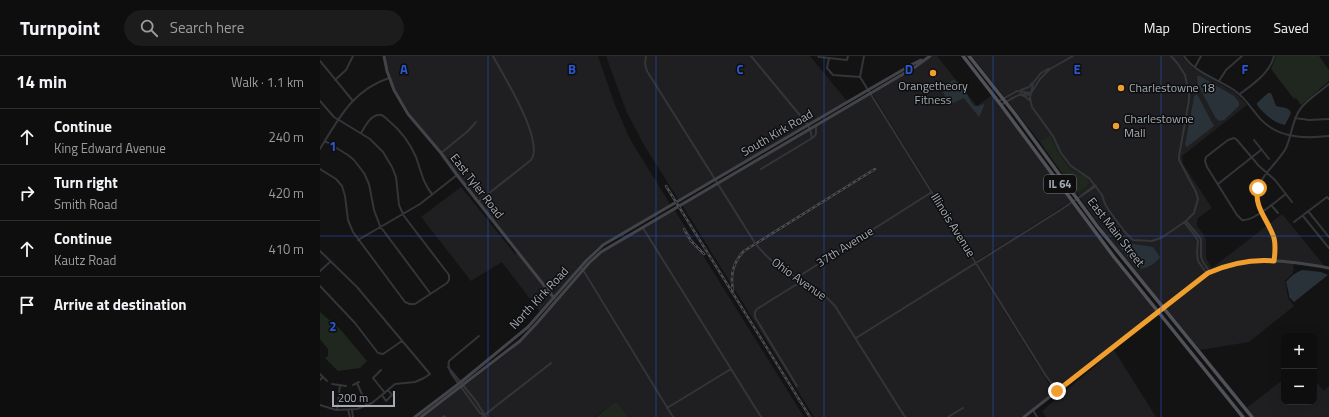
<!DOCTYPE html>
<meta charset="utf-8">
<style>
:root{--surface:#0e0e0f;--page:#1c1c1d;--text:#f1f3f6;--muted:#9b9c9e;--line:#2e2e2f}
body{margin:0;font-family:"Titillium Web",sans-serif;background:var(--page);color:var(--text)}
.controls{position:absolute;right:12px;bottom:12px;display:grid;overflow:hidden;border-radius:8px;box-shadow:0 4px 16px #0002}
.controls button{width:36px;height:36px;display:grid;place-items:center;padding:0;border:0;border-bottom:1px solid var(--line);background:var(--surface);color:var(--text);font:20px sans-serif}
.scale{position:absolute;left:12px;bottom:10px;width:63px;box-sizing:border-box;padding-left:4px;border:2px solid #a4abb5;border-top:0;font-size:11px;line-height:14px;white-space:nowrap;color:#a4abb5;-webkit-text-stroke:3px #0e0e0f;paint-order:stroke}
.stop{position:absolute;width:12px;height:12px;margin:-9px;border:3px solid #f09f2f;border-radius:50%;background:#fff}
.stop.end{background:#f09f2f;border-color:#fff;box-shadow:0 1px 4px #0008}
.list{margin:0;padding:0;list-style:none}
h2{display:flex;justify-content:space-between;align-items:center;height:52px;margin:0;padding:0 16px;font-size:17px}
h2 small{font-size:13px;font-weight:400;color:var(--muted)}
.list li{display:grid;grid-template-columns:26px 1fr auto;gap:12px;align-items:center;box-sizing:border-box;height:56px;padding:0 16px;border-top:1px solid var(--line)}
.list b{display:block;font-size:15px;white-space:nowrap}
.list p{margin:0;font-size:13px;white-space:nowrap;color:var(--muted)}
.list em{font-size:13px;font-style:normal;color:var(--muted)}
.icon{flex:none;width:22px;height:22px;fill:none;stroke:currentColor;stroke-width:2;stroke-linecap:round;stroke-linejoin:round}
.map{position:relative;flex:none;width:1009px;height:361px;overflow:hidden}
header{display:flex;align-items:center;gap:24px;box-sizing:border-box;height:56px;padding:0 20px;background:var(--surface);border-bottom:1px solid var(--line)}
header strong{font-size:19px}
nav{display:flex;gap:22px;margin-inline-start:auto;font-size:14px}
.search{width:280px;height:36px;background:var(--page);display:flex;align-items:center;gap:10px;box-sizing:border-box;padding:0 14px;border-radius:22px;color:var(--muted);font-size:15px}
main{display:flex}
aside{flex:1;background:var(--surface)}
.map>svg:first-child{display:block}
</style>
<header>
<strong>Turnpoint</strong>
<div class="search"><svg class="icon" aria-label="search" viewBox="0 0 24 24"><circle cx="10" cy="10" r="6"/><path d="M15 15l6 6"/></svg>Search here</div>
<nav><a>Map</a><a>Directions</a><a>Saved</a></nav>
</header>
<main>
<aside>
<h2>14 min<small>Walk · 1.1 km</small></h2>
<ul class="list">
<li><svg class="icon" aria-label="ahead" viewBox="0 0 24 24"><path d="M12 20V5M6 11l6-6 6 6"/></svg><div><b>Continue</b><p>King Edward Avenue</p></div><em>240 m</em></li>
<li><svg class="icon" aria-label="right" viewBox="0 0 24 24"><path d="M7 20v-9h11M14 6l5 5-5 5"/></svg><div><b>Turn right</b><p>Smith Road</p></div><em>420 m</em></li>
<li><svg class="icon" aria-label="ahead" viewBox="0 0 24 24"><path d="M12 20V5M6 11l6-6 6 6"/></svg><div><b>Continue</b><p>Kautz Road</p></div><em>410 m</em></li>
<li><svg class="icon" aria-label="arrive" viewBox="0 0 24 24"><path d="M6 21V4h12l-3 4 3 4H6"/></svg><div><b>Arrive at destination</b></div></li>
</ul>
</aside>
<div class="map">
<svg width="1009" height="361" viewBox="0 0 1009 361">
<rect width="100%" height="100%" fill="#131314"/>
<path fill="#1f1f21" d="M66,0h212l17,49 15,34 40,65 -73,44 -11,11 -33,37 -143,-182 -16,-27 -7,-21z
M286,0h204l37,45 -169,98 -34,-54 -17,-32z
M612,0h5l40,50 15,-11 80,106 -96,60 -104,-168z
M652,0h210l11,12 43,25 11,12 -65,51 1,8 29,44 -14,10 -1,5v3l7,9 2,4v19l6,10 70,-54 45,55 -33,-5 -1,9 -8,8 3,17 6,8 -45,36 -49,8 -90,-110 -70,-98z
M550,39l184,297 -32,25h-208l-132,-212z
M141,131l54,67 2,-1 35,45 -12,14 -38,-50 -31,19 -50,-64z
M753,147l83,108 -100,80 -79,-128z
M354,153l130,208h-130l-90,-147 16,-16z
M263,216l89,145h-43l-13,-16 -21,16h-171l86,-66z
M794,294l42,67h-110l-4,-6z
M964,323v23h30v-23l10,12 5,-5v31h-77l-7,-8z"/>
<path fill="#1f271f" d="M956,0h43l10,14v11l-28,24 -5,-7 -2,1 -23,-30z
M730,80l5,10 5,-1 -4,3 1,2c4,7 8,13 13,19 4,4 22,6 18,15 -1,4 -7,7 -10,8l-3,-1 -35,-49z
M0,256l20,17 27,32 -7,7 -22,3 -13,-13 3,-2v-7l-8,-10z
M296,345l13,16h-33z"/>
<path fill="#293238" d="M877,20h3l34,20 5,6v4l-15,14 -5,1 -4,-4 -17,-32z
M633,24c10,3 15,18 21,26h4l6,-2v2l-5,11 -15,-19 -15,7 -8,-17z
M948,37h3l5,13c6,2 12,0 15,7l-6,12c-11,-2 -21,-11 -28,-20v-2z
M877,38l17,32 -27,21 -2,-2 9,-48 1,-2z
M801,186l32,5 7,10c-5,7 -12,11 -20,12l-4,-2 -17,-21v-2z
M982,214l19,2 7,3 -34,27 -5,-5v-3l-3,-12c5,-6 10,-10 16,-12z"/>
<g fill="none" stroke-linecap="round" stroke-linejoin="round">
<path stroke="#343539" stroke-width="2" d="M326,0l-1,8 2,7 108,172c7,9 15,17 24,24 21,14 38,18 56,39l70,111
M431,0l57,69 2,4 2,9
M498,0l1,1 28,3 1,-4
M544,0l-4,21 186,299 11,15
M753,0l-23,13h-2l-7,4 -8,10 -3,15 2,9 21,29 8,17 10,13 18,12 13,17 3,9 5,8 14,19 9,9 19,1 9,-3 25,-17 8,-8 4,-14 -2,-7 -17,-32v-4l10,-56v-6l-4,-19 -7,-11 -7,-8
M864,0c11,17 34,23 50,34 9,6 16,16 23,25 18,23 45,24 72,21
M509,2l-2,10 6,7 27,2
M0,5l33,40
M875,11l6,-11
M15,24l11,-10 7,-14
M899,25l7,-11 16,-14
M701,34l8,-3 3,-4
M711,37l9,-14 10,-10
M700,38l6,3 3,3
M920,38c13,-10 30,-21 34,-38
M0,45l14,16 36,22 13,13 9,15 4,10 3,28 5,11 45,59v5l-2,3 -32,21h-5l-5,-2 -52,-70 -5,-12 -3,-24 -3,-10 -6,-7 -16,-10
M679,45l18,-10 14,2
M681,49c11,-6 17,-13 29,-10
M975,62l14,2 20,-1
M41,77c4,-6 9,-17 17,-18 4,-1 7,2 10,5 12,10 22,23 28,37 5,14 7,26 16,37
M934,84l15,19
M5,85l23,14 6,5 10,13 5,11 5,26 6,16 50,67
M0,93c19,-31 33,-59 69,-71
M121,97l27,-22 8,-9
M441,113l53,-32 2,-3v-8
M898,128l43,-34
M966,138c-10,7 -33,28 -44,26l-5,-5 -30,-48 -2,-6 1,-4 22,-17 6,-2 3,2 22,26 16,14 17,22
M761,140l14,-11
M158,146l53,-42c14,-19 -28,-85 -38,-104
M951,149l7,8
M988,155l21,26
M983,160l26,32
M866,165l15,18v18l2,5 7,10
M864,166l12,15 2,4 -1,12 1,8 9,13
M974,166l33,-25 2,2
M323,172l118,189
M38,184l62,-36 37,-29
M0,195l37,36 73,87 -6,4 -9,4 -20,2 -23,19 -15,6 -21,1 -16,-5
M954,205c2,-15 0,-26 -7,-39 -4,-7 -9,-13 -10,-22 -3,-21 20,-35 29,-52 6,-13 6,-29 15,-40 8,-10 19,-16 28,-24
M260,211l3,3 90,147
M0,215l11,-10
M0,230l35,37 23,30 5,1 19,-13
M536,282l206,-129 34,-23
M128,311l28,34 10,16
M61,314l-8,8 12,15
M0,318l7,7
M0,324l3,-3
M37,327l10,23
M138,327c-5,-7 -11,-13 -9,-22l30,-25
M12,328l14,2
M33,329l6,-3
M477,330l-42,-69v-5l2,-3 40,-25 4,-9 131,-83
M141,331l19,26 4,2
M62,339l4,6 6,-6 -4,-5
M347,352l64,-39
M17,354l3,-25
M28,354l2,7
M32,354l1,7
M713,354l4,7
M123,361l1,-1 1,1
M162,361l69,-54
M628,361l15,-9"/>
<path stroke="#424449" stroke-width="3" d="M64,0l3,15 7,19 14,24 33,39 16,22 97,123
M95,361l46,-35 67,-55 58,-66 17,-16 265,-155 45,-26 8,-4
M101,361l99,-76 16,-17 53,-61 12,-11 314,-185 15,-11
M704,361l184,-144c41,-18 78,-13 121,-5"/>
<path stroke="#505258" stroke-width="3.5" d="M643,0l38,49 113,152 129,160
M649,0l46,58 82,112 155,191"/>
<defs>
<path id="rail" d="M346,130l144,231
M364,173l7,12 13,13
M413,234c-3,-15 0,-28 11,-39l131,-82"/>
</defs>
<use href="#rail" stroke="#4b4d52" stroke-width="2.5"/>
<use href="#rail" stroke="#0e0e0f" stroke-width="1" stroke-dasharray="3" stroke-linecap="butt"/>
</g>
<g fill="none" stroke-linecap="round" stroke-linejoin="round">
<path stroke="#f09f2f" stroke-width="5" d="M737,335l151,-118c21,-9 43,-14 66,-12 1,-8 2,-15 0,-23 -5,-17 -21,-31 -16,-50"/>
</g>
<path fill="none" stroke="#2a57d4" stroke-width="1" stroke-opacity="0.55" d="M168,0v361M336,0v361M504,0v361M673,0v361M841,0v361M0,180h1009"/>
<g fill="#f09f2f" stroke="#0e0e0f" stroke-width="1.5">
<circle cx="613" cy="17" r="4"/>
<circle cx="801" cy="32" r="4"/>
<circle cx="796" cy="70" r="4"/>
</g>
<g text-anchor="middle" stroke-width="3" stroke-linejoin="round" paint-order="stroke">
<rect fill="#0e0e0f" stroke="#777c83" stroke-width="1" x="724" y="119" width="32" height="18" rx="3"/>
<g font-size="11" font-weight="bold" fill="#a4abb5">
<text x="740" y="132">IL 64</text>
</g>
<g font-size="12" fill="#a4abb5" stroke="#0e0e0f" text-anchor="start">
<text x="613" y="34" text-anchor="middle">Orangetheory<tspan x="613" dy="14">Fitness</tspan></text>
<text x="809" y="36">Charlestowne 18</text>
<text x="804" y="67">Charlestowne<tspan x="804" dy="14">Mall</tspan></text>
</g>
<g font-size="12" fill="#a4abb5" stroke="#0e0e0f">
<text transform="translate(457 77) rotate(-30)" y="4">South Kirk Road</text>
<text transform="translate(157 130) rotate(52)" y="4">East Tyler Road</text>
<text transform="translate(633 169) rotate(58)" y="4">Illinois Avenue</text>
<text transform="translate(796 176) rotate(52)" y="4">East Main Street</text>
<text transform="translate(525 191) rotate(-32)" y="4">37th Avenue</text>
<text transform="translate(479 223) rotate(35)" y="4">Ohio Avenue</text>
<text transform="translate(219 242) rotate(-47)" y="4">North Kirk Road</text>
</g>
</g>
<g font-size="13" text-anchor="middle" font-weight="bold" fill="#2a57d4" stroke="#0e0e0f" stroke-width="3" stroke-linejoin="round" paint-order="stroke">
<text x="84" y="18">A</text>
<text x="252" y="18">B</text>
<text x="420" y="18">C</text>
<text x="589" y="18">D</text>
<text x="757" y="18">E</text>
<text x="925" y="18">F</text>
<text x="13" y="95">1</text>
<text x="13" y="275">2</text>
</g>
</svg>
<div class="controls">
<button>+</button>
<button>−</button>
</div>
<div class="scale">200 m</div>
<div class="stop" style="left:938px;top:132px"></div>
<div class="stop end" style="left:737px;top:335px"></div>
</div>
</main>
